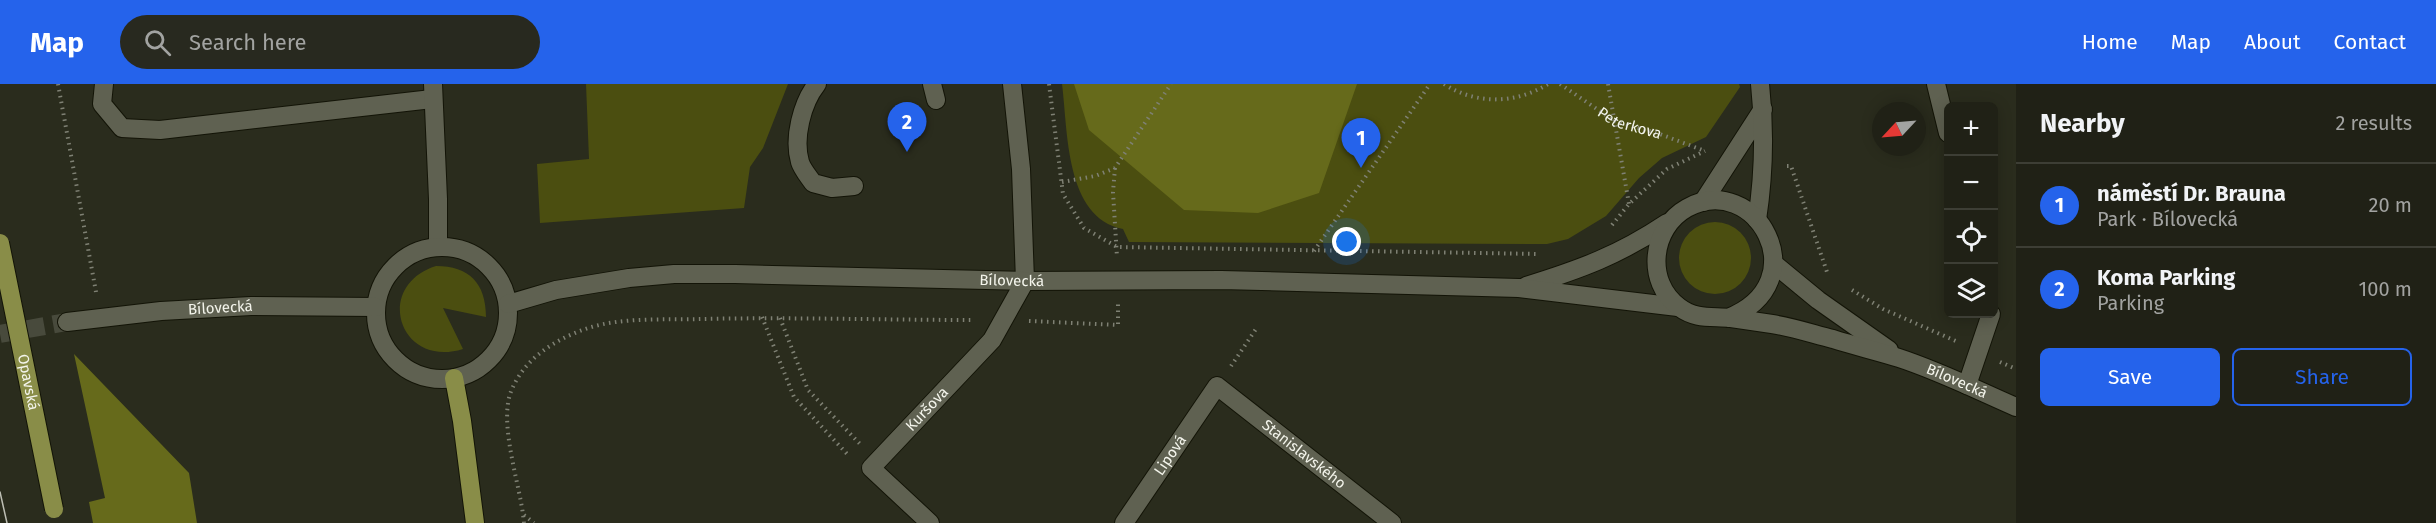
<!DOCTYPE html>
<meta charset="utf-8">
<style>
:root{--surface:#202116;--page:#28291f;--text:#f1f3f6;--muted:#a2a3a1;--line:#3d3e35;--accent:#2563eb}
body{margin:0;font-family:"Fira Sans",sans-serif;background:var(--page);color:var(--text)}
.controls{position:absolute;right:18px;top:18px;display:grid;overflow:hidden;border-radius:9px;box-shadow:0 3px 15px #0003}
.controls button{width:54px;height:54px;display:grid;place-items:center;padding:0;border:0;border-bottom:2px solid var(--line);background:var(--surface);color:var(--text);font:30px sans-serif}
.compass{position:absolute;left:1872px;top:18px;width:54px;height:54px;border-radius:50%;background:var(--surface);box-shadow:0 3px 15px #0003;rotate:244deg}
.you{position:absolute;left:1347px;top:158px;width:21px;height:21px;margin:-15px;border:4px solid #fff;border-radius:50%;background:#1a73e8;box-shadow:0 0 0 9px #1a73e833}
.badge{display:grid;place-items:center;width:39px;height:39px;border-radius:50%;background:var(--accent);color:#fff;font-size:20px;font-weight:700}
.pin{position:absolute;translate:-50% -50px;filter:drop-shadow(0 2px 3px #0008)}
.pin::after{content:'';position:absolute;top:32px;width:21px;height:18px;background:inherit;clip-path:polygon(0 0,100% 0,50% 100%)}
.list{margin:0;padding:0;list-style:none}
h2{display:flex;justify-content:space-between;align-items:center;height:78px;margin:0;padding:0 24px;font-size:26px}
h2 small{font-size:20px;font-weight:400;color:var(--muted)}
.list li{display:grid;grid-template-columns:39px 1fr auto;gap:18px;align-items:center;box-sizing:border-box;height:84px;padding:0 24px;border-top:2px solid var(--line)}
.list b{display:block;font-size:22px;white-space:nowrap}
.list p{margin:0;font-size:20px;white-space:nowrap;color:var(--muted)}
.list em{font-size:20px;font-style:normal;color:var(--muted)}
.actions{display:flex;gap:12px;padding:18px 24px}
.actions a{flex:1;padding:14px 0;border:2px solid var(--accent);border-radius:9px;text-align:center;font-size:21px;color:var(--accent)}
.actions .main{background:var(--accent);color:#fff}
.icon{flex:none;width:33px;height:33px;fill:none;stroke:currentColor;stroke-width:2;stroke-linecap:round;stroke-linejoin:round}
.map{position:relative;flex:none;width:2016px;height:439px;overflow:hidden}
header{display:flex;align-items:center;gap:36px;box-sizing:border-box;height:84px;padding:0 30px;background:var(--accent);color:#fff}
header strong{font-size:28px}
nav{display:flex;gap:33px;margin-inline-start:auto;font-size:21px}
.search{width:420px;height:54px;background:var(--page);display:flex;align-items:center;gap:15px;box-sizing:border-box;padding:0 21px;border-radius:33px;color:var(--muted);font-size:22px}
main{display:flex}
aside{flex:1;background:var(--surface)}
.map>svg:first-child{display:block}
</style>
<header>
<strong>Map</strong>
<div class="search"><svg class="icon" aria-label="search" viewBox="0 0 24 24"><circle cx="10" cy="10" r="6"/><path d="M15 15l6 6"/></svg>Search here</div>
<nav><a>Home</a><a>Map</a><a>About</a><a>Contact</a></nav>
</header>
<main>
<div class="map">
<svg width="2016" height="439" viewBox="0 0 2016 439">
<rect width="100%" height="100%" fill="#2a2c1d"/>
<path fill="#4b4e10" d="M586,0h202l-25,64 -13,19 -6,41 -204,15 -3,-59 52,-5z
M1062,0h677l1,3 -34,50 -44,21 -23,20 -33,38 -38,23 -21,5 -418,-2 -6,-13c-58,-11 -55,-98 -61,-145z
M1679 174a36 36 0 1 1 72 0a36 36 0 1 1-72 0Z
M436,182c33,0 50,17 50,51l-43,-9 20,41c-64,20 -90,-63 -27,-83z"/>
<path fill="#666a1b" d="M1074,0h283l-38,109 -61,20 -74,-3 -95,-80z
M74,270l115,119 8,50h-104l-4,-21 16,-4z"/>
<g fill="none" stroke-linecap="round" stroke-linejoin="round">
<path stroke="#484a3c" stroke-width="18" stroke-dasharray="18 9" stroke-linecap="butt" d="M0,250l67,-12"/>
<defs>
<g id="minor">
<path d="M104,0l-2,20 20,24 38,2 272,-31"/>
<path d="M433,0l5,115v48"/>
<path d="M817,0c-15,19 -24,54 -17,78 2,7 9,15 13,21l19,5 22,-2"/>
<path d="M932,0l4,16"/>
<path d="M1012,0l9,85 4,112"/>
<path d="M1936,0l12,49"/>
<path d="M1703,118l60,-93"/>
<path d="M1757,136c7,-46 8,-90 3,-136"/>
<circle cx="442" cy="229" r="66"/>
<path d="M1773,179l45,37 71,50"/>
<path d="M1526,202c55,-17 93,-31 141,-63"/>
<path id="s2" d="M508,220l48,-14 73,-12 45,-4h61l290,7 196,-1 298,8 159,19"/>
<path id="s3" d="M1728,234c91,-36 27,-148 -41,-110 -36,20 -42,74 -8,99 17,13 33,9 52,11 14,2 27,4 41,6 20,3 41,10 61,15 22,7 44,12 66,19 40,13 78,32 117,49"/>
<path id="s4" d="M67,238l94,-11 90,-5 125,1"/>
<path d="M1967,301l24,-71"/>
<path id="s5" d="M930,439l-59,-55 121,-128 33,-59"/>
<path id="s6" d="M1124,439l93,-137 175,137"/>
</g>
<path id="major" d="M454,294l8,43 13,102"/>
</defs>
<use href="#minor" stroke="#131407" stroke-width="20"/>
<use href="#major" stroke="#131407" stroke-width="20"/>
<g stroke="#7f8174" stroke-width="4" stroke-dasharray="1.5 4.5" stroke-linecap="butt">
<path d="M58,0l38,208"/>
<path d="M1049,0l14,110 21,34 33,19 422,7"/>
<path d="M1444,0c32,21 72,20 104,0"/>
<path id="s1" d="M1560,0l56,38 41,11 48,18"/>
<path d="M1608,0l21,120"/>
<path d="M1787,82h4l37,109"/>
<path d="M1115,84l-2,24 4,65"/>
<path d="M1062,98l33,-6 20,-8 56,-84"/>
<path d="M1612,141l17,-21 38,-35 38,-18"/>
<path d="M1314,167l116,-167"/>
<path d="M1852,206l31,19 75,33"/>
<path d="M762,233l32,80 55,59"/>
<path d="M780,234l28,72 53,55"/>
<path d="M1029,237l89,4v-22"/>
<path d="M2000,278l16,7"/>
<path d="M1231,282l25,-37"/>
<path d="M524,431l10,8"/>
<path d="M524,439c-3,-37 -27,-101 -12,-134 14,-32 44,-50 76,-61 35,-11 76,-8 113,-9 91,-2 182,1 273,1"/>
</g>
<use href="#minor" stroke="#5f6151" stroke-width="18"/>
<use href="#major" stroke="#898d48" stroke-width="18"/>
<path stroke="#bdbeb3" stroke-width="1.5" d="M0,408l7,31"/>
<defs>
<g id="major-bridge">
<path id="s7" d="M0,159l54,266"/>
</g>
</defs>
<use href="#major-bridge" stroke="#131407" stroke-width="20" stroke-linecap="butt"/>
<use href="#major-bridge" stroke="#898d48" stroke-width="18"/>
</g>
<g text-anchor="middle" stroke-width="6" stroke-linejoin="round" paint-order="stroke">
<g font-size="15" fill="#f3f4eb" stroke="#13130d">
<text dy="5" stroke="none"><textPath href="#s1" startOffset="81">Peterkova</textPath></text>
<text dy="5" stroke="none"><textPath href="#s2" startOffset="507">Bílovecká</textPath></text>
<text dy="5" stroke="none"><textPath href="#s4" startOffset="154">Bílovecká</textPath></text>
<text dy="5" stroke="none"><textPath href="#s3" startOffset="606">Bílovecká</textPath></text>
<text dy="5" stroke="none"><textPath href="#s7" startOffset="142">Opavská</textPath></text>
<text dy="5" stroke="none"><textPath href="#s5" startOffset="162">Kuršova</textPath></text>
<text dy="5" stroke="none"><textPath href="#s6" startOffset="82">Lipová</textPath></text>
<text dy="5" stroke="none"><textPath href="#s6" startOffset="276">Stanislavského</textPath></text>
</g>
</g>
</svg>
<div class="controls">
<button>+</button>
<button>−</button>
<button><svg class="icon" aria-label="locate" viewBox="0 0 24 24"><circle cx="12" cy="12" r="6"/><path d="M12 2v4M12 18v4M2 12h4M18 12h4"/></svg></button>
<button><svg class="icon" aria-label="layers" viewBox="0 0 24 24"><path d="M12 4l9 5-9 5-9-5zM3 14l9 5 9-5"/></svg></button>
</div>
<svg class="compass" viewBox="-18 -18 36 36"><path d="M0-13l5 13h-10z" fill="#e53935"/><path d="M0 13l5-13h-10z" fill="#a2a3a1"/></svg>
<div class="you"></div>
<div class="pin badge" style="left:1361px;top:84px">1</div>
<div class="pin badge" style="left:907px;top:68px">2</div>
</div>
<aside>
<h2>Nearby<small>2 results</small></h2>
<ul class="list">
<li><span class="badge">1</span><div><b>náměstí Dr. Brauna</b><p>Park · Bílovecká</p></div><em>20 m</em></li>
<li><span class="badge">2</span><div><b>Koma Parking</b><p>Parking</p></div><em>100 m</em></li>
</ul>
<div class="actions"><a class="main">Save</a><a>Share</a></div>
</aside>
</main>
